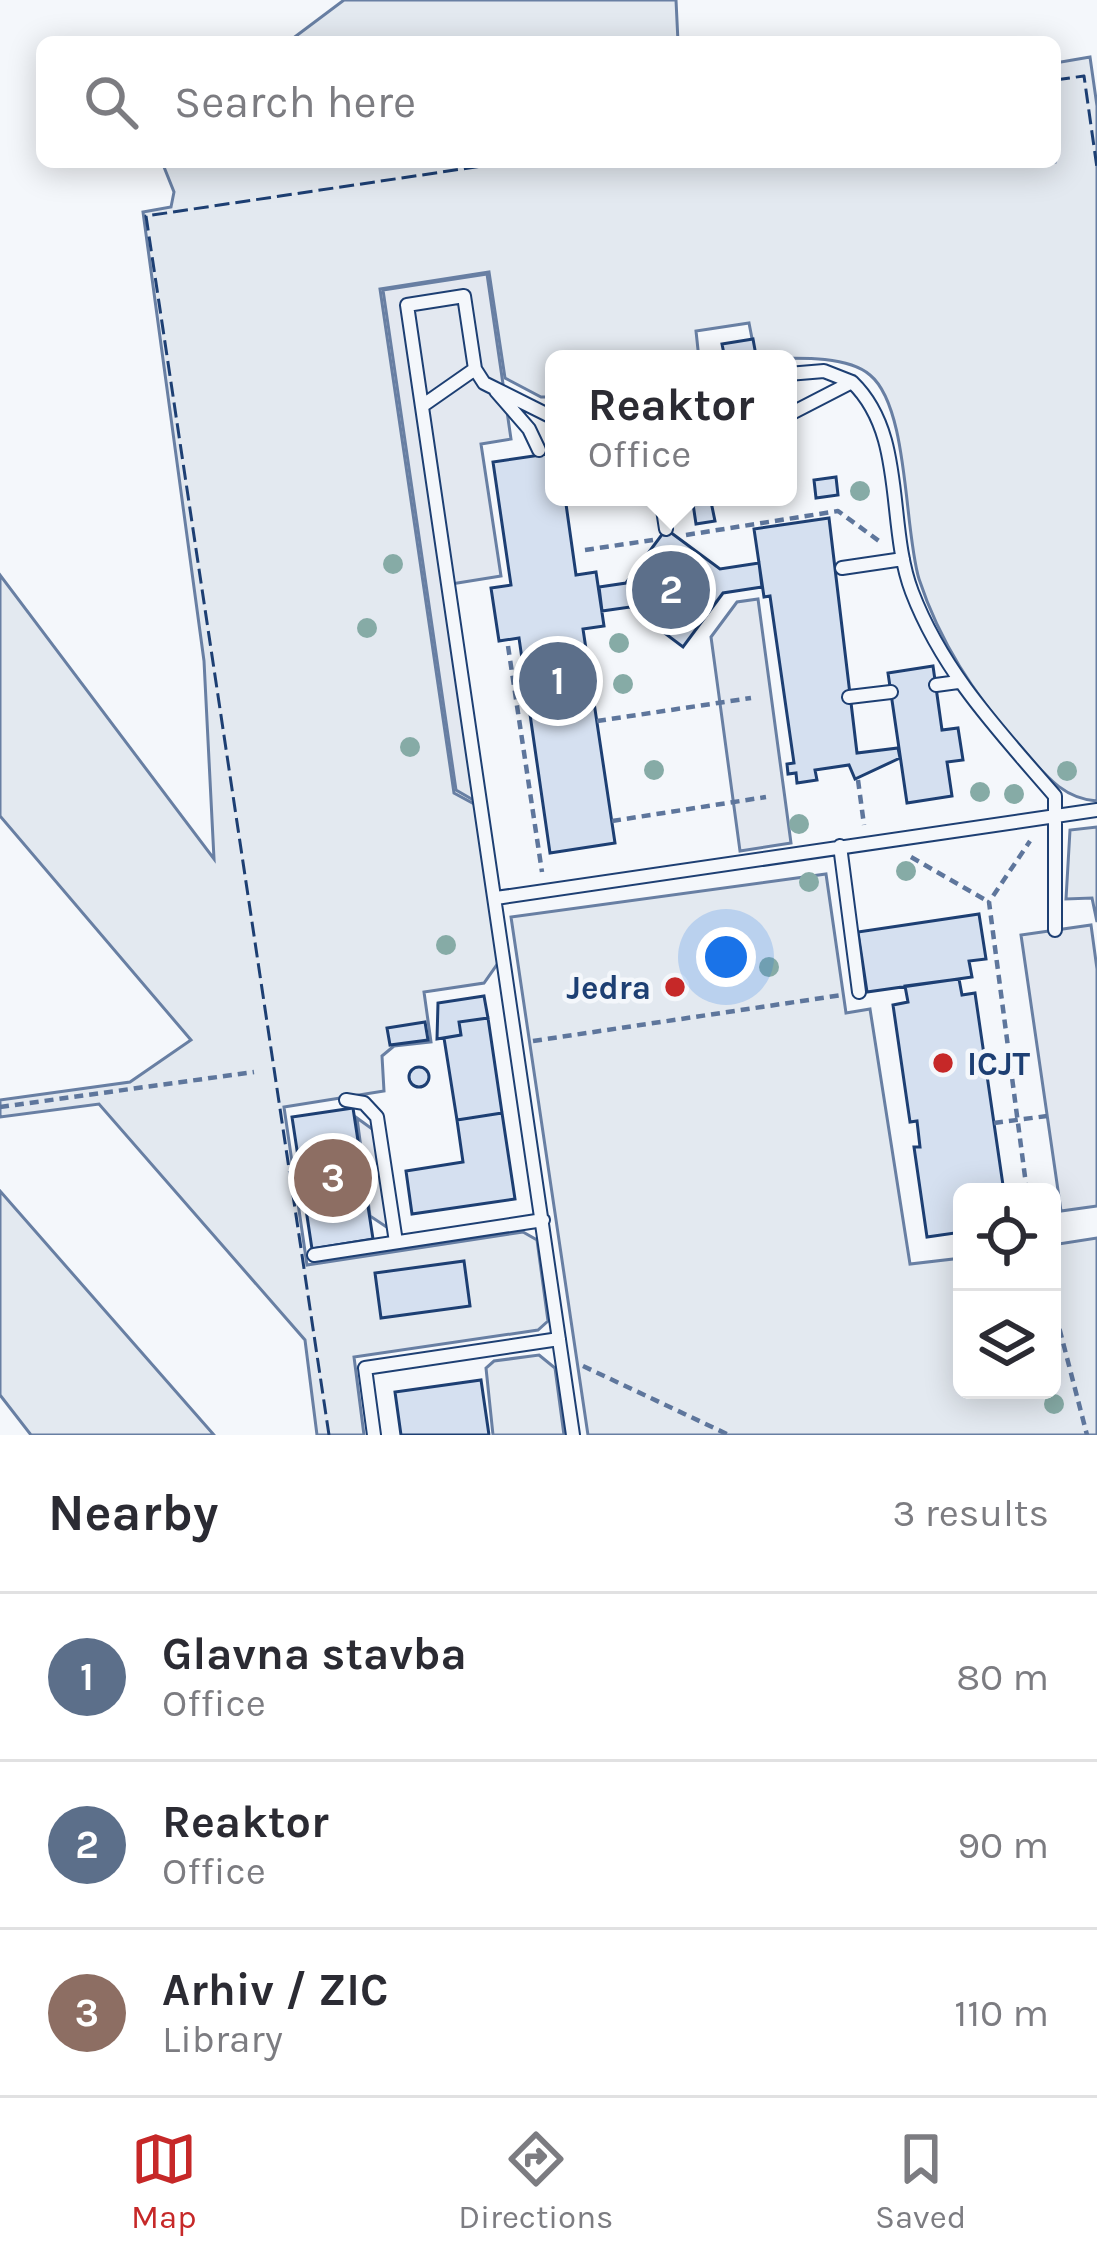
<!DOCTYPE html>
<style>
:root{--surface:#fff;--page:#f7f7f7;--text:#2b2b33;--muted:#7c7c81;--line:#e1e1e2;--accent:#c62828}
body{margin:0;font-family:Karla,sans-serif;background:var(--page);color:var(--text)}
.controls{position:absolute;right:36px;bottom:36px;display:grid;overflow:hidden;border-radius:18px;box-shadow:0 6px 30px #0003}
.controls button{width:108px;height:108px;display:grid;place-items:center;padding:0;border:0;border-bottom:3px solid var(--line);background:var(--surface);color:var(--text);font:60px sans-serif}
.you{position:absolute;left:726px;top:957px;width:42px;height:42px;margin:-30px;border:9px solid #fff;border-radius:50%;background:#1a73e8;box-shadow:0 0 0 18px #1a73e833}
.badge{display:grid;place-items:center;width:78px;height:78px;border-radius:50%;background:var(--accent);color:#fff;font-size:39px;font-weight:700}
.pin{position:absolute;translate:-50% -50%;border:6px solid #fff;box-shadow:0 3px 12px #0006}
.popup{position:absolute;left:545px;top:350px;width:252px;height:156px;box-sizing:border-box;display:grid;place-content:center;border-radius:18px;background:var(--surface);filter:drop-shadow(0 3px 9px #0005);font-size:39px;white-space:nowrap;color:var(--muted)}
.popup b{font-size:45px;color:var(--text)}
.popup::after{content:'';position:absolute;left:50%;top:100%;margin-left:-24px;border:24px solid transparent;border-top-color:var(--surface)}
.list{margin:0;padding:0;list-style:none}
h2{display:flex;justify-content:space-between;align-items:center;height:156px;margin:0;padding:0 48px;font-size:51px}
h2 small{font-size:39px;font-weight:400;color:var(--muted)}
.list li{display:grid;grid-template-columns:78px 1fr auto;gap:36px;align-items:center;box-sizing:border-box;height:168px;padding:0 48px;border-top:3px solid var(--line)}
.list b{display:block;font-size:45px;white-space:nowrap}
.list p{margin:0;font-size:39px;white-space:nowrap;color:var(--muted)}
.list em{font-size:39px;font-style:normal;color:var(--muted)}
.icon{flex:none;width:66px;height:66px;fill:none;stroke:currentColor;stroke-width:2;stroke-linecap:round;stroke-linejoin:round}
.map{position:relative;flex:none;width:1097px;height:1435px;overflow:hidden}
.search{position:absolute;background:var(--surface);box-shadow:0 6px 30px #0003;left:36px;right:36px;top:36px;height:132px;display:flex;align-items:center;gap:30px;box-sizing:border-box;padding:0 42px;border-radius:18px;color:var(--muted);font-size:45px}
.sheet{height:660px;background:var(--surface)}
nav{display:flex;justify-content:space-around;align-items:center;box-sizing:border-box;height:168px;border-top:3px solid var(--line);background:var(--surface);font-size:33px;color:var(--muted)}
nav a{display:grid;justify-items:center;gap:6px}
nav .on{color:var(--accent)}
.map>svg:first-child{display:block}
</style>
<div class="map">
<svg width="1097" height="1435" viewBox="0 0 1097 1435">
<rect width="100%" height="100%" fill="#f4f7fb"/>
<path fill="#e3e9f0" stroke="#687fa3" stroke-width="3" d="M344,0h332l2,42h-390z
M1090,57l7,49v695c-37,-2 -55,-31 -79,-57 -44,-50 -78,-101 -99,-165 -15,-49 -10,-172 -49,-204 -26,-22 -84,-16 -114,-16l-7,-36 -53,8 3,28h-145v38h-13l-36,-19 -16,-106 -109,17 74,504 22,12 22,158 -14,20 -60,9 7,50 -37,4 -12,10 2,35 -100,16 23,158 216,-33 14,8 11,81 -10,9 -184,27 10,78h-47l-12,-95 -206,-236 -99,13v-17l130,-18 61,-42 -191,-224v-241l214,284 -10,-198 -61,-449 28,-5 3,-15 -12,-30h893v-99z
M1097,827v95l-5,-24 -26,1 4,-69z
M826,874l20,139 24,-4 40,255 52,-6v132h90v-145l45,-7v197h-509l-77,-518z
M0,1191l214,244h-183l-31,-40z
M539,1355l16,13 9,67h-71l-7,-67 8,-7z"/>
<path fill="#e3e8f0" stroke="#687fa3" stroke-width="3" d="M487,274l24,165 -30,5 20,132 -56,9 30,216 -19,-11 -73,-500z
M758,599l33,244 -51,8 -29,-214 26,-35z
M1091,925l6,44v237l-36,5 -40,-276z
M357,1118l18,13 13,97 -18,-12z"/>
<path fill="#d5e0f0" stroke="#1d3f73" stroke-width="3" d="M753,339l2,11 -9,9h-21l-3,-15z
M554,453v44h11l11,78 20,-3 8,54 -21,3 32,214 -65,10 -31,-215 -20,3 -8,-53 20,-3 -18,-123z
M836,477l2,18 -22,3 -2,-18z
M692,497h18l5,24 -19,3z
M829,518l28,235 41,-5 2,10 -45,21 -6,-14 -34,5 2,10 -20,3 -1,-10 -8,1 -1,-10 7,-1 -24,-167 -6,1 -10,-68z
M666,529l54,40 39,-6 3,24 -39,6 -40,54 -53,-40 -28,4 -3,-24 27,-4z
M933,666l9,64 16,-2 5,32 -16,2 5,34 -45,7 -19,-130z
M979,914l7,45 -17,2 3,16 -105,15 -9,-60z
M959,979l3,16 13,-2 29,199h-42v40l-35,5 -13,-90h6l-3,-26 -7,1 -17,-117 15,-3 -3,-16z
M484,996l4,22 -29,4 2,13 -24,4 1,-36z
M488,1018l14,95 -45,7 -13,-82 17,-3 -2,-13z
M425,1022l3,18 -38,5 -3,-17z
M409 1077a10 10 0 1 1 20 0a10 10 0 1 1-20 0Z
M353,1108l20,131 -61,10 -20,-132z
M502,1113l13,86 -103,15 -6,-43 57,-9 -6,-42z
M464,1261l6,45 -89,12 -6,-45z
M481,1380l8,55h-88l-6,-43z"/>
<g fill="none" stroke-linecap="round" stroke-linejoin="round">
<defs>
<path id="lane" d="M475,369l-11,-73 -57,9 166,1130
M788,374l36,-3 28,11
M496,391l33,38 10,21
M422,406l53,-37 9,14 70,35
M788,415l64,-33c55,53 34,142 60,210 31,81 88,140 143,204v134
M661,497l5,32
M842,568l61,-9
M936,685l22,-3
M849,697l42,-5
M840,846l19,146
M496,898l601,-88
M346,1100l18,3 13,14 19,125
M314,1255l229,-35
M374,1435l-9,-67 194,-29"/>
</defs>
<use href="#lane" stroke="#1d3f73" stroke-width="16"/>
<path stroke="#5e769c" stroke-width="4.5" stroke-dasharray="9 6" stroke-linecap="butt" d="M686,535l152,-24 41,30
M585,550l68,-10
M508,646l34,226
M597,721l154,-23
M858,780l6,45
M612,821l154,-24
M911,857l78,45
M533,1041l309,-46
M0,1107l254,-35
M994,1123l53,-7
M1027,1192l-38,-290 41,-61
M1052,1300l35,135
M583,1366l146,69"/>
<use href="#lane" stroke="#f4f7fb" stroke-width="12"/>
<path stroke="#1d3f73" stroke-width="3" stroke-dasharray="15 6" stroke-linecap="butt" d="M1055,80l29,-4 13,92
M329,1435l-183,-1219 363,-54"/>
</g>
<g fill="#86aba6">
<circle cx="860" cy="491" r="10"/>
<circle cx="393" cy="564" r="10"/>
<circle cx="367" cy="628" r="10"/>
<circle cx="619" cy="643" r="10"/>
<circle cx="623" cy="684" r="10"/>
<circle cx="410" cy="747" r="10"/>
<circle cx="654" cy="770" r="10"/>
<circle cx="1067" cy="771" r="10"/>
<circle cx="980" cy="792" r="10"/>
<circle cx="1014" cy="794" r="10"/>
<circle cx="799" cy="824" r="10"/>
<circle cx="906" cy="871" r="10"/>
<circle cx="809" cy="882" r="10"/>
<circle cx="446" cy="945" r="10"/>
<circle cx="769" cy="967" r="10"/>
<circle cx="1054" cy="1404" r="10"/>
</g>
<g fill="#c62828" stroke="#f4f7fb" stroke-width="4.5">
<circle cx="675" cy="987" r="12"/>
<circle cx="943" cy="1063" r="12"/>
</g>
<g text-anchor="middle" stroke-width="9" stroke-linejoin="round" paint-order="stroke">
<g font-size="33" font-weight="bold" fill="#1d3f73" stroke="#f4f7fb" text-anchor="end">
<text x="651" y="999">Jedra</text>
<text x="967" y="1075" text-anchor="start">ICJT</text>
</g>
</g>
</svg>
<div class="controls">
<button><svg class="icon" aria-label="locate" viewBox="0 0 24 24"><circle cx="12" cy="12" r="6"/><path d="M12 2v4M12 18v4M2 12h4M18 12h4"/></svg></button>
<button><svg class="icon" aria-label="layers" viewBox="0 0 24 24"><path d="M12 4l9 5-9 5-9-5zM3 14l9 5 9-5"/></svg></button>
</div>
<div class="you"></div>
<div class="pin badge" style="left:558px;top:681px;background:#5c6f8a">1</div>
<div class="pin badge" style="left:671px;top:590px;background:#5c6f8a">2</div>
<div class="popup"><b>Reaktor</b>Office</div>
<div class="pin badge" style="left:333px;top:1178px;background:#8d6e63">3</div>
<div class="search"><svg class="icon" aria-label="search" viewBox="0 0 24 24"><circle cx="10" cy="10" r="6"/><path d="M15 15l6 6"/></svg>Search here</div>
</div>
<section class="sheet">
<h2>Nearby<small>3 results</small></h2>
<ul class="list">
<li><span class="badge" style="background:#5c6f8a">1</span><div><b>Glavna stavba</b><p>Office</p></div><em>80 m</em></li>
<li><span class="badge" style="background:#5c6f8a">2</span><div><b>Reaktor</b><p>Office</p></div><em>90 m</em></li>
<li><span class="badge" style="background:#8d6e63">3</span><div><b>Arhiv / ZIC</b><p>Library</p></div><em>110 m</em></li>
</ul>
</section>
<nav>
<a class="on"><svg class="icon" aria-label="map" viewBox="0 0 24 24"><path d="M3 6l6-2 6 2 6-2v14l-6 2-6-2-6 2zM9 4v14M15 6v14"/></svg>Map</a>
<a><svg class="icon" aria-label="directions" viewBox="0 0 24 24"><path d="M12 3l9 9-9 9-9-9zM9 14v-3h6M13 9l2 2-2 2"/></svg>Directions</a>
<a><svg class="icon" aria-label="saved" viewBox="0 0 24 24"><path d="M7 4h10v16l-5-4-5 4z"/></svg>Saved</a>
</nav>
